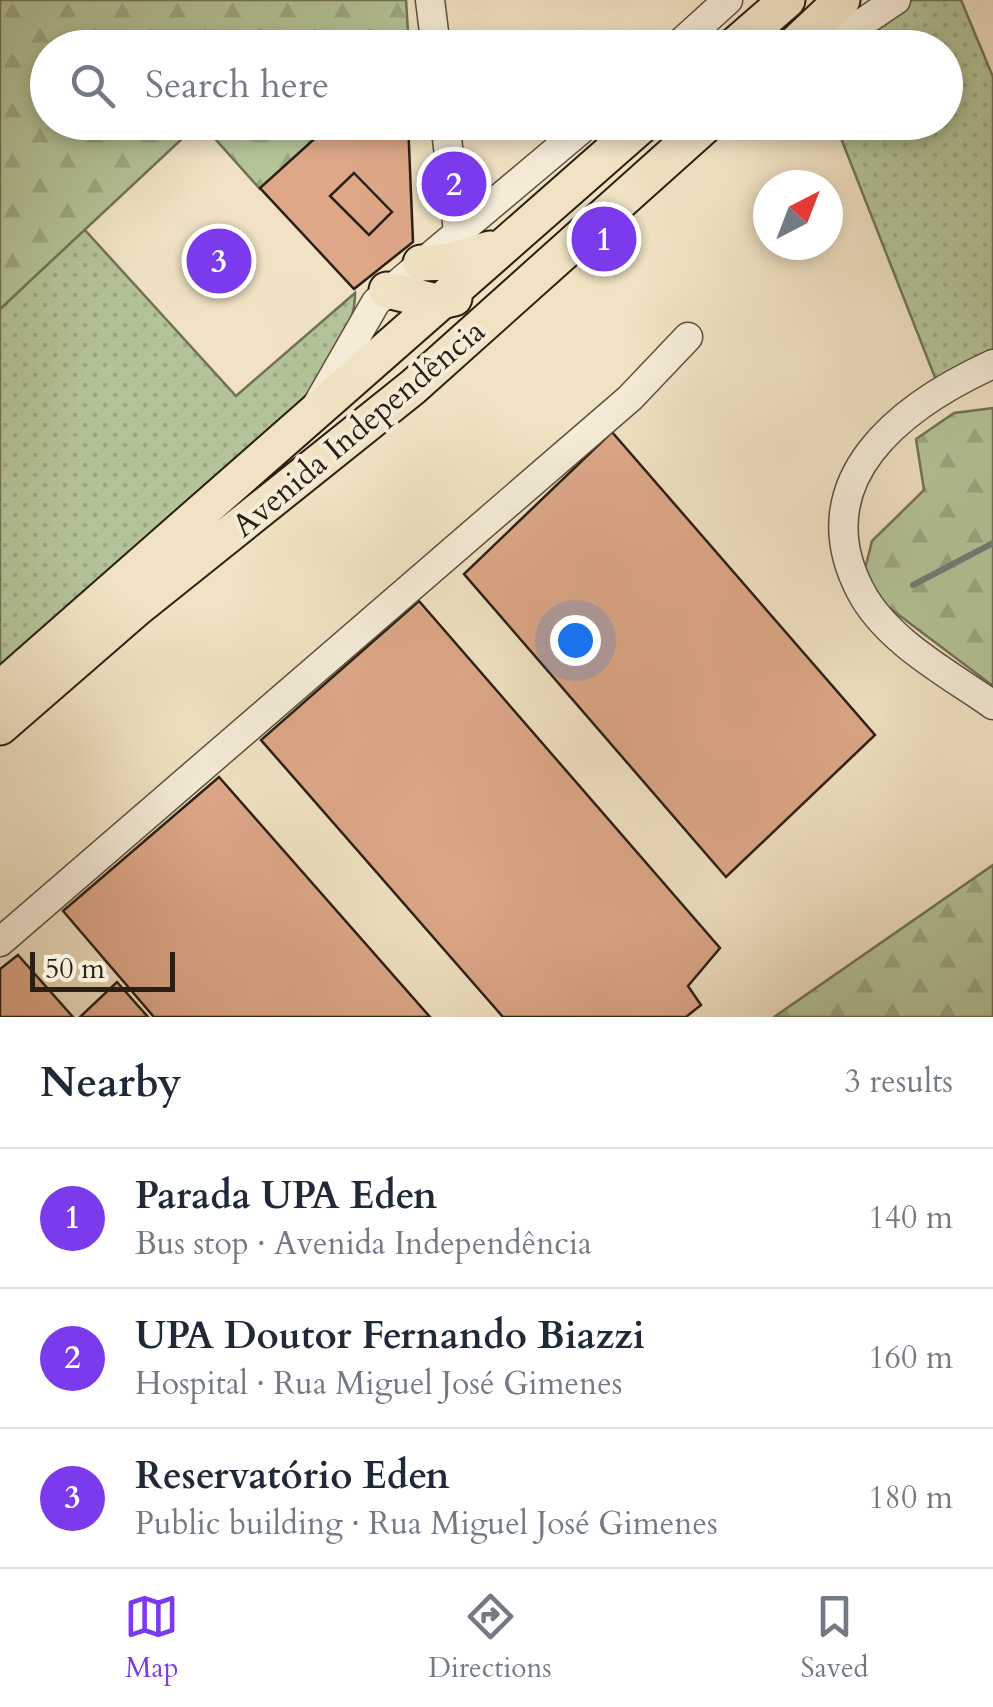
<!DOCTYPE html>
<meta charset="utf-8">
<style>
:root{--surface:#fff;--page:#f6f6f7;--text:#1f2937;--muted:#747a83;--line:#e0e1e3;--accent:#7c3aed}
body{margin:0;font-family:Cardo,serif;background:var(--page);color:var(--text)}
.compass{position:absolute;left:753px;top:170px;width:90px;height:90px;border-radius:50%;background:var(--surface);box-shadow:0 5px 15px #0003;rotate:42deg}
.scale{position:absolute;left:30px;bottom:25px;width:145px;box-sizing:border-box;padding-left:10px;border:5px solid #2b1f13;border-top:0;font-size:28px;line-height:35px;white-space:nowrap;color:#2b1f13;-webkit-text-stroke:8px #f5ecd8;paint-order:stroke}
.you{position:absolute;left:575px;top:640px;width:35px;height:35px;margin:-25px;border:8px solid #fff;border-radius:50%;background:#1a73e8;box-shadow:0 0 0 15px #1a73e833}
.badge{display:grid;place-items:center;width:65px;height:65px;border-radius:50%;background:var(--accent);color:#fff;font-size:32px;font-weight:700}
.pin{position:absolute;translate:-50% -50%;border:5px solid #fff;box-shadow:0 2px 10px #0006}
.list{margin:0;padding:0;list-style:none}
h2{display:flex;justify-content:space-between;align-items:center;height:130px;margin:0;padding:0 40px;font-size:42px}
h2 small{font-size:32px;font-weight:400;color:var(--muted)}
.list li{display:grid;grid-template-columns:65px 1fr auto;gap:30px;align-items:center;box-sizing:border-box;height:140px;padding:0 40px;border-top:2px solid var(--line)}
.list b{display:block;font-size:38px;white-space:nowrap}
.list p{margin:0;font-size:32px;white-space:nowrap;color:var(--muted)}
.list em{font-size:32px;font-style:normal;color:var(--muted)}
.icon{flex:none;width:55px;height:55px;fill:none;stroke:currentColor;stroke-width:2;stroke-linecap:round;stroke-linejoin:round}
.map{position:relative;flex:none;width:993px;height:1017px;overflow:hidden}
.search{position:absolute;background:var(--surface);box-shadow:0 5px 15px #0003;left:30px;right:30px;top:30px;height:110px;display:flex;align-items:center;gap:25px;box-sizing:border-box;padding:0 35px;border-radius:55px;color:var(--muted);font-size:38px}
.sheet{height:550px;background:var(--surface)}
nav{display:flex;justify-content:space-around;align-items:center;box-sizing:border-box;height:140px;border-top:2px solid var(--line);background:var(--surface);font-size:28px;color:var(--muted)}
nav a{display:grid;justify-items:center;gap:5px}
nav .on{color:var(--accent)}
.map>svg:first-child{display:block}
</style>
<div class="map">
<svg width="993" height="1017" viewBox="0 0 993 1017">
<defs>
<pattern id="grass-dots" width="8" height="8" patternUnits="userSpaceOnUse" patternTransform="scale(2.5)"><rect width="8" height="8" fill="#b4c498"/><path d="M2 2h.1M6 6h.1" fill="none" stroke="#9ba882" stroke-width="1.8" stroke-linecap="round"/></pattern>
<pattern id="forest-firs" width="22" height="20" patternUnits="userSpaceOnUse" patternTransform="scale(2.5)"><rect width="22" height="20" fill="#b4c498"/><path d="M5 1l3.5 6h-7zM16 11l3.5 6h-7z" fill="#9ba882"/></pattern>
</defs>
<rect width="100%" height="100%" fill="#f0e2c3"/>
<filter id="stains"><feTurbulence type="fractalNoise" baseFrequency=".002" numOctaves="4"/><feColorMatrix values="0 0 0 0 .2 0 0 0 0 .09 0 0 0 0 .02 0 0 0 .5 -.17"/></filter>
<radialGradient id="worn" r=".72"><stop offset=".6" stop-color="#630" stop-opacity="0"/><stop offset="1" stop-color="#630" stop-opacity=".3"/></radialGradient>
<path fill="url(#grass-dots)" stroke="#707256" stroke-width="2.5" d="M912,0h49l32,77v273l-57,30 -101,-257 111,-1v-74l-110,-1z
M84,229l152,167 119,-103c1,39 -34,86 -55,118l-300,258v-360z"/>
<path fill="url(#forest-firs)" stroke="#707256" stroke-width="2.5" d="M0,0h406l3,47 -361,1v74l151,1 -199,186z
M200,122l134,1 -74,66z
M993,408v278l-106,-80 -23,-33 8,-32 52,-51 -8,-51 38,-26z
M993,865v152h-219z"/>
<g fill="none" stroke-linecap="round" stroke-linejoin="round">
<path stroke="#6e7e77" stroke-width="6" d="M913,585l80,-42"/>
</g>
<path fill="#dda788" stroke="#2b1f13" stroke-width="2.5" d="M333,122h75l5,120 -59,47 -94,-101z
M354,173l38,39 -23,23 -39,-39z
M612,432l263,303 -149,142 -262,-303z
M419,601l301,347 -32,38 13,19 -15,12h-183l-242,-277z
M219,777l211,240h-276l-91,-106z
M18,955l55,62h-73v-48z
M117,982l31,35h-68z"/>
<g fill="none" stroke-linecap="round" stroke-linejoin="round">
<defs>
<path id="minor" d="M430,0l6,48
M675,48l53,-48
M825,48l71,-48
M445,122l13,109
M993,364c-90,41 -190,115 -133,226 26,51 89,84 133,115
M317,405l59,-103 214,-180
M0,942l630,-544 58,-61"/>
<path id="major" d="M732,48l55,-48
M791,48l51,-48
M421,263l26,-1 43,-13
M387,290l50,12 17,-4
M0,689l645,-567
M0,727l137,-119 276,-221 296,-265"/>
</defs>
<use href="#minor" stroke="#5c503f" stroke-width="31"/>
<use href="#major" stroke="#2b1f13" stroke-width="39"/>
<use href="#minor" stroke="#f5ecd8" stroke-width="28"/>
<use href="#major" stroke="#f0e2c3" stroke-width="35"/>
</g>
<g text-anchor="middle" stroke-width="8" stroke-linejoin="round" paint-order="stroke">
<g font-size="32" fill="#2b1f13" stroke="#f5ecd8">
<text transform="translate(358 428) rotate(-40)" y="11">Avenida Independência</text>
</g>
</g>
<rect width="100%" height="100%" filter="url(#stains)"/>
<rect width="100%" height="100%" fill="url(#worn)"/>
</svg>
<svg class="compass" viewBox="-18 -18 36 36"><path d="M0-13l5 13h-10z" fill="#e53935"/><path d="M0 13l5-13h-10z" fill="#747a83"/></svg>
<div class="scale">50 m</div>
<div class="you"></div>
<div class="pin badge" style="left:604px;top:239px">1</div>
<div class="pin badge" style="left:454px;top:184px">2</div>
<div class="pin badge" style="left:219px;top:261px">3</div>
<div class="search"><svg class="icon" aria-label="search" viewBox="0 0 24 24"><circle cx="10" cy="10" r="6"/><path d="M15 15l6 6"/></svg>Search here</div>
</div>
<section class="sheet">
<h2>Nearby<small>3 results</small></h2>
<ul class="list">
<li><span class="badge">1</span><div><b>Parada UPA Eden</b><p>Bus stop · Avenida Independência</p></div><em>140 m</em></li>
<li><span class="badge">2</span><div><b>UPA Doutor Fernando Biazzi</b><p>Hospital · Rua Miguel José Gimenes</p></div><em>160 m</em></li>
<li><span class="badge">3</span><div><b>Reservatório Eden</b><p>Public building · Rua Miguel José Gimenes</p></div><em>180 m</em></li>
</ul>
</section>
<nav>
<a class="on"><svg class="icon" aria-label="map" viewBox="0 0 24 24"><path d="M3 6l6-2 6 2 6-2v14l-6 2-6-2-6 2zM9 4v14M15 6v14"/></svg>Map</a>
<a><svg class="icon" aria-label="directions" viewBox="0 0 24 24"><path d="M12 3l9 9-9 9-9-9zM9 14v-3h6M13 9l2 2-2 2"/></svg>Directions</a>
<a><svg class="icon" aria-label="saved" viewBox="0 0 24 24"><path d="M7 4h10v16l-5-4-5 4z"/></svg>Saved</a>
</nav>
